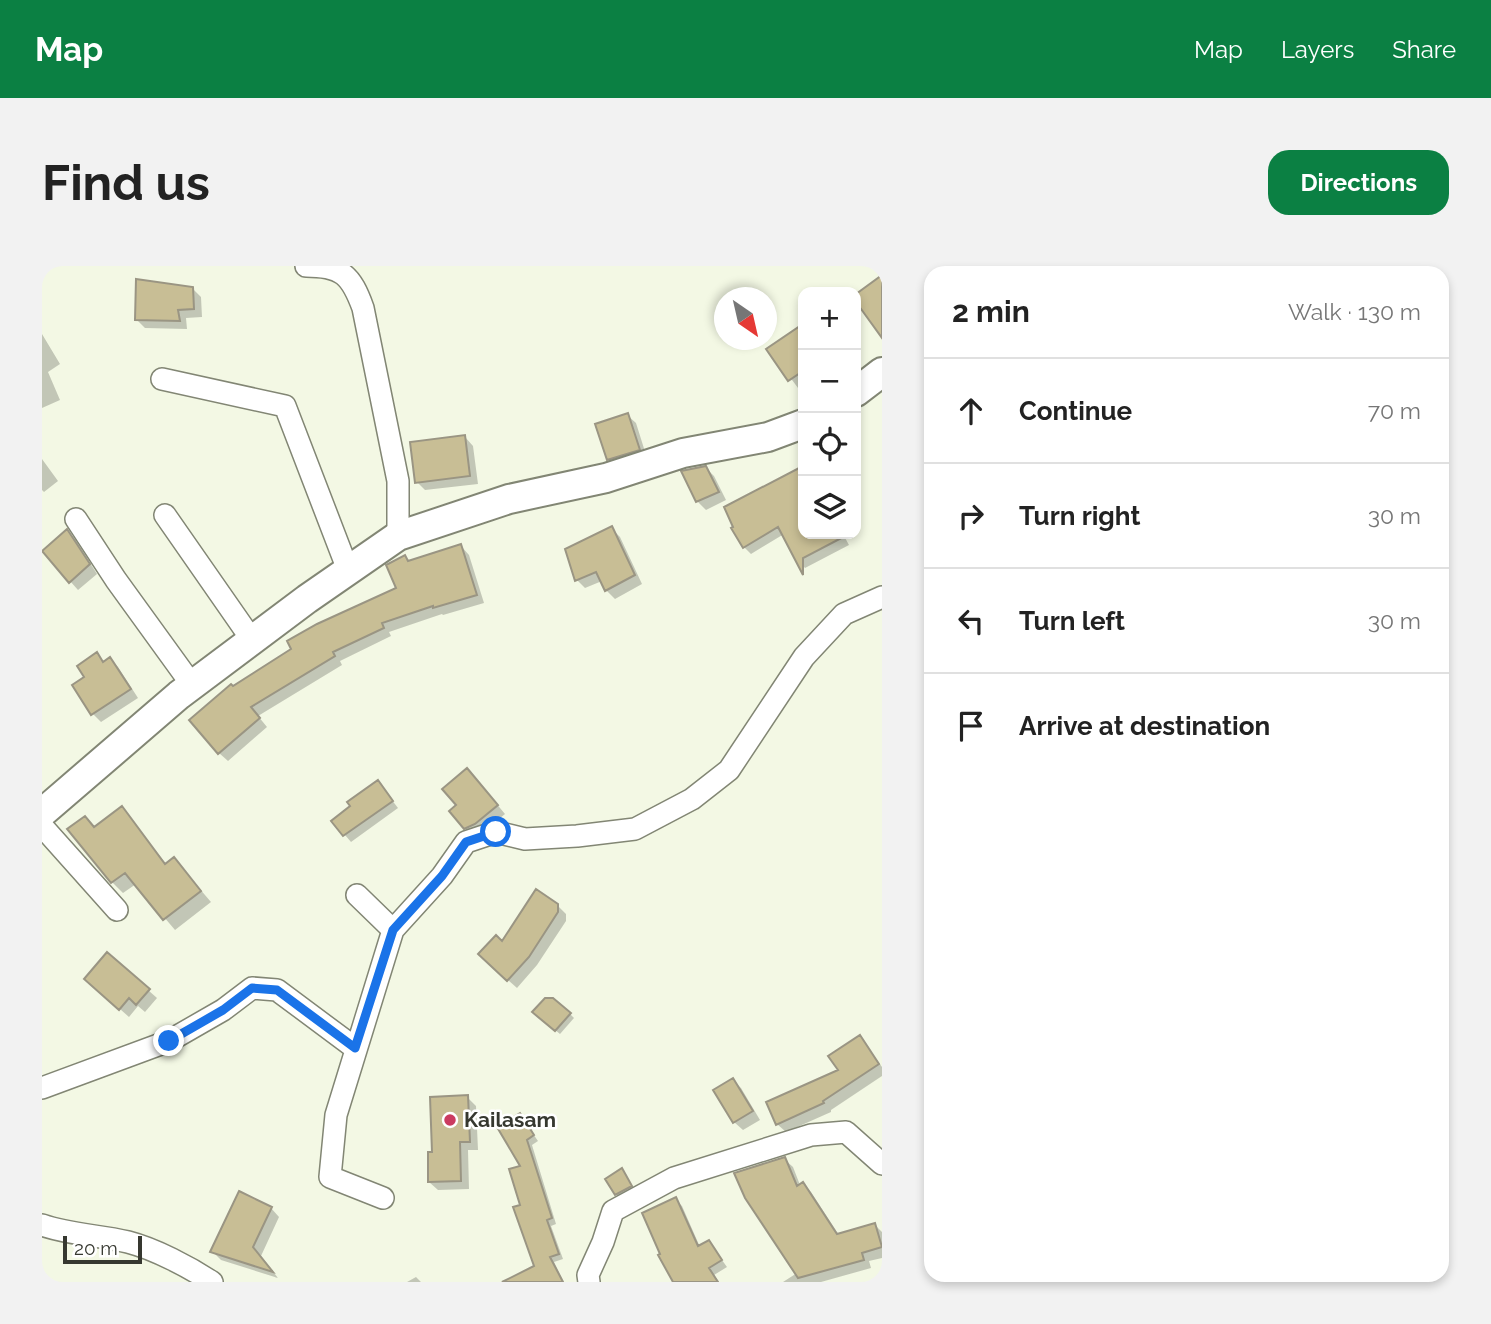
<!DOCTYPE html>
<meta charset="utf-8">
<style>
:root{--surface:#fff;--page:#f2f2f2;--text:#222;--muted:#767676;--line:#e0e0e0;--accent:#0b8043}
body{margin:0;font-family:Raleway,sans-serif;background:var(--page);color:var(--text)}
.controls{position:absolute;right:21px;top:21px;display:grid;overflow:hidden;border-radius:14px;box-shadow:0 4px 10px #0003}
.controls button{width:63px;height:63px;display:grid;place-items:center;padding:0;border:0;border-bottom:2px solid var(--line);background:var(--surface);color:var(--text);font:35px sans-serif}
.compass{position:absolute;left:672px;top:21px;width:63px;height:63px;border-radius:50%;background:var(--surface);box-shadow:0 4px 10px #0003;rotate:146deg}
.scale{position:absolute;left:21px;bottom:18px;width:79px;box-sizing:border-box;padding-left:7px;border:4px solid #363830;border-top:0;font-size:19px;line-height:24px;white-space:nowrap;color:#363830;-webkit-text-stroke:5px #fff;paint-order:stroke}
.stop{position:absolute;width:21px;height:21px;margin:-16px;border:5px solid #1a73e8;border-radius:50%;background:#fff}
.stop.end{background:#1a73e8;border-color:#fff;box-shadow:0 2px 7px #0008}
.list{margin:0;padding:0;list-style:none}
h2{display:flex;justify-content:space-between;align-items:center;height:91px;margin:0;padding:0 28px;font-size:30px}
h2 small{font-size:23px;font-weight:400;color:var(--muted)}
.list li{display:grid;grid-template-columns:46px 1fr auto;gap:21px;align-items:center;box-sizing:border-box;height:105px;padding:0 28px;border-top:2px solid var(--line)}
.list b{display:block;font-size:26px;white-space:nowrap}
.list em{font-size:23px;font-style:normal;color:var(--muted)}
.icon{flex:none;width:38px;height:38px;fill:none;stroke:currentColor;stroke-width:2;stroke-linecap:round;stroke-linejoin:round}
.map{position:relative;flex:none;width:840px;height:1016px;overflow:hidden;border-radius:21px}
header{display:flex;align-items:center;gap:42px;box-sizing:border-box;height:98px;padding:0 35px;background:var(--accent);color:#fff}
header strong{font-size:33px}
nav{display:flex;gap:38px;margin-inline-start:auto;font-size:24px}
.intro{display:flex;align-items:center;justify-content:space-between;box-sizing:border-box;height:168px;padding:0 42px}
h1{margin:0;font-size:49px}
.button{padding:18px 32px;border-radius:21px;background:var(--accent);color:#fff;font-size:24px;font-weight:700}
main{display:flex;gap:42px;padding:0 42px}
aside{flex:1;background:var(--surface);border-radius:21px;box-shadow:0 4px 10px #0003}
.map>svg:first-child{display:block}
</style>
<header>
<strong>Map</strong>
<nav><a>Map</a><a>Layers</a><a>Share</a></nav>
</header>
<div class="intro"><h1>Find us</h1><a class="button">Directions</a></div>
<main>
<div class="map">
<svg width="840" height="1016" viewBox="0 0 840 1016">
<rect width="100%" height="100%" fill="#f3f8e4"/>
<path fill="#0003" d="M150,22l9,9 1,20 -16,1 1,11 -42,-1 -9,-9z
M761,60v62l-2,-2 -3,2 -29,-39z
M0,68l18,30 -12,8 12,28 -18,8z
M585,149l9,8 11,35 -30,10 -8,-9z
M423,171l8,9 5,38 -53,6 -8,-8z
M0,193l16,22 -14,11 -2,-2z
M663,201l9,9 12,24 -20,10 -9,-9z
M761,202v66h40l6,11 -44,23 -7,-8 -14,-26 -33,20 -7,-7 -18,-39z
M570,263l8,8 22,47 -27,15 -9,-9 -4,-9 -17,7 -8,-8z
M25,265l8,8 22,35 -19,16 -8,-9z
M419,280l8,9 15,48 -41,12 -1,-1 -53,18 2,4 -51,25 2,4 -84,51 9,11 -39,34 -9,-8 14,-65 166,-99 6,-32 5,5z
M55,389l8,8 5,-4 8,8 20,31 -37,24 -8,-8 -6,-36z
M434,513l29,35 -22,18 -9,4 -9,-8z
M336,516l20,26 -47,34 -18,-21z
M80,543l45,56 7,-6 37,43 -36,28 -39,-46 -13,9 -11,-11 -17,-54z
M515,639l9,9v7l-29,44 -20,23 -28,-25 13,-20z
M53,721l53,3 9,8 -12,14 -7,-6 -9,11z
M528,748l4,4 -14,16 -22,-18z
M818,771l22,30v9l-51,34v2l-45,20 -9,-8 63,-53z
M690,814l9,8 19,32 -17,10 -9,-8z
M425,831l9,9 2,44h-10l1,39 -31,1 -9,-8 5,-28z
M478,849l18,26 -6,4 24,79 -5,2 12,33 -9,3 10,20h-25l-17,-76z
M742,893l9,8 7,18 2,-1 9,8 28,43 36,-10 7,7v26l-13,3 2,7 -50,14h-38l14,-9z
M583,908l10,16 -15,8 -4,-4z
M633,933l7,7 18,41 9,-5 18,25 -13,8 5,7h-44z
M229,942l8,9 -18,39 17,22 -57,-18 -8,-8z
M374,1011l5,5h-14z"/>
<path fill="#c8be95" stroke="#9a9583" stroke-width="2" d="M840,9v63l-26,-36v-8z
M94,13l57,8 1,22 -16,1 2,11 -45,-1z
M761,58v47l-15,10 -22,-32z
M586,147l12,37 -33,10 -12,-36z
M423,169l5,41 -55,7 -5,-41z
M664,200l13,26 -23,10 -15,-31z
M761,200v68h46l-46,24v17l-25,-48 -35,21 -12,-20 2,-1 -9,-20z
M570,260l23,49 -30,16 -9,-19 -21,9 -10,-32z
M25,263l23,35 -21,19 -27,-32z
M419,278l16,51 -44,13v-2l-51,17 2,5 -51,24 2,4 -84,51 9,11 -42,36 -29,-34 42,-36 2,2 58,-37 -4,-8 30,-17 79,-36 -10,-23 19,-10 3,6z
M55,386l6,10 7,-5 21,32 -40,26 -19,-30 12,-8 -7,-11z
M425,502l31,37 -23,19 -11,5 -15,-18 7,-6 -14,-16z
M336,514l15,21 -50,35 -12,-15 19,-15 -3,-4z
M80,540l43,58 9,-7 27,34 -38,29 -38,-47 -14,10 -44,-54 18,-13 9,11z
M494,623l22,15v8l-29,45 -22,24 -29,-27 18,-19 6,6z
M65,686l43,37 -14,16 -7,-7 -10,12 -35,-31z
M503,732h8l18,15 -16,18 -23,-19z
M818,769l19,29 -56,37 1,2 -48,22 -10,-23 72,-32 -10,-14z
M691,812l20,33 -20,12 -20,-33z
M426,829l2,47h-10l1,39 -33,1v-30h4l-2,-55z
M478,847l14,22 -7,5 25,78 -5,2 12,34 -9,3 13,25h-61l32,-16 -21,-59 7,-2 -11,-36 11,-3 -23,-39z
M743,891l12,29 6,-4 34,52 38,-11 7,24 -20,6 2,7 -66,18 -53,-80 -11,-25z
M580,902l10,18 -17,9 -10,-16z
M197,925l33,16 -19,40 20,25 -63,-20z
M634,931l22,49 11,-6 13,20 -13,8 9,14h-45l-15,-27 2,-1 -18,-41z"/>
<g fill="none" stroke-linecap="round" stroke-linejoin="round">
<defs>
<path id="minor" d="M264,0c36,0 45,9 57,42l35,173v55
M120,113l123,27 63,164
M123,249l87,125
M34,253l40,61 76,105
M0,560l75,84
M315,629l36,35
M0,822l127,-47 54,-31 29,-22 25,2 78,58
M341,932l-53,-21 6,-62 57,-185 49,-54 24,-34 30,-10 29,7 52,-3 58,-7 57,-30 37,-29 75,-113 40,-43 38,-17
M0,959c28,10 57,10 86,17 27,7 61,25 84,40
M547,1016l-1,-7 15,-33 10,-31 61,-33 137,-43 35,-3 36,32"/>
<path id="tertiary" d="M814,126l26,-20
M0,547l137,-118 128,-96 91,-63 111,-37 97,-21 77,-25 85,-16 35,-13"/>
</defs>
<use href="#minor" stroke="#828674" stroke-width="24"/>
<use href="#tertiary" stroke="#828674" stroke-width="32"/>
<use href="#minor" stroke="#fff" stroke-width="21"/>
<use href="#tertiary" stroke="#fff" stroke-width="28"/>
</g>
<g fill="none" stroke-linecap="round" stroke-linejoin="round">
<path stroke="#1a73e8" stroke-width="9" d="M127,775l54,-31 29,-22 25,2 78,58 38,-118 49,-54 24,-34 30,-10"/>
</g>
<circle fill="#cb3b60" stroke="#fff" stroke-width="2.5" cx="408" cy="854" r="7"/>
<g text-anchor="middle" stroke-width="5" stroke-linejoin="round" paint-order="stroke">
<g font-size="21" font-weight="bold" fill="#363830" stroke="#fff" text-anchor="start">
<text x="422" y="861">Kailasam</text>
</g>
</g>
</svg>
<div class="controls">
<button>+</button>
<button>−</button>
<button><svg class="icon" aria-label="locate" viewBox="0 0 24 24"><circle cx="12" cy="12" r="6"/><path d="M12 2v4M12 18v4M2 12h4M18 12h4"/></svg></button>
<button><svg class="icon" aria-label="layers" viewBox="0 0 24 24"><path d="M12 4l9 5-9 5-9-5zM3 14l9 5 9-5"/></svg></button>
</div>
<svg class="compass" viewBox="-18 -18 36 36"><path d="M0-13l5 13h-10z" fill="#e53935"/><path d="M0 13l5-13h-10z" fill="#767676"/></svg>
<div class="scale">20 m</div>
<div class="stop" style="left:454px;top:566px"></div>
<div class="stop end" style="left:127px;top:775px"></div>
</div>
<aside>
<h2>2 min<small>Walk · 130 m</small></h2>
<ul class="list">
<li><svg class="icon" aria-label="ahead" viewBox="0 0 24 24"><path d="M12 20V5M6 11l6-6 6 6"/></svg><div><b>Continue</b></div><em>70 m</em></li>
<li><svg class="icon" aria-label="right" viewBox="0 0 24 24"><path d="M7 20v-9h11M14 6l5 5-5 5"/></svg><div><b>Turn right</b></div><em>30 m</em></li>
<li><svg class="icon" aria-label="left" viewBox="0 0 24 24"><path d="M17 20v-9H6M10 6l-5 5 5 5"/></svg><div><b>Turn left</b></div><em>30 m</em></li>
<li><svg class="icon" aria-label="arrive" viewBox="0 0 24 24"><path d="M6 21V4h12l-3 4 3 4H6"/></svg><div><b>Arrive at destination</b></div></li>
</ul>
</aside>
</main>
